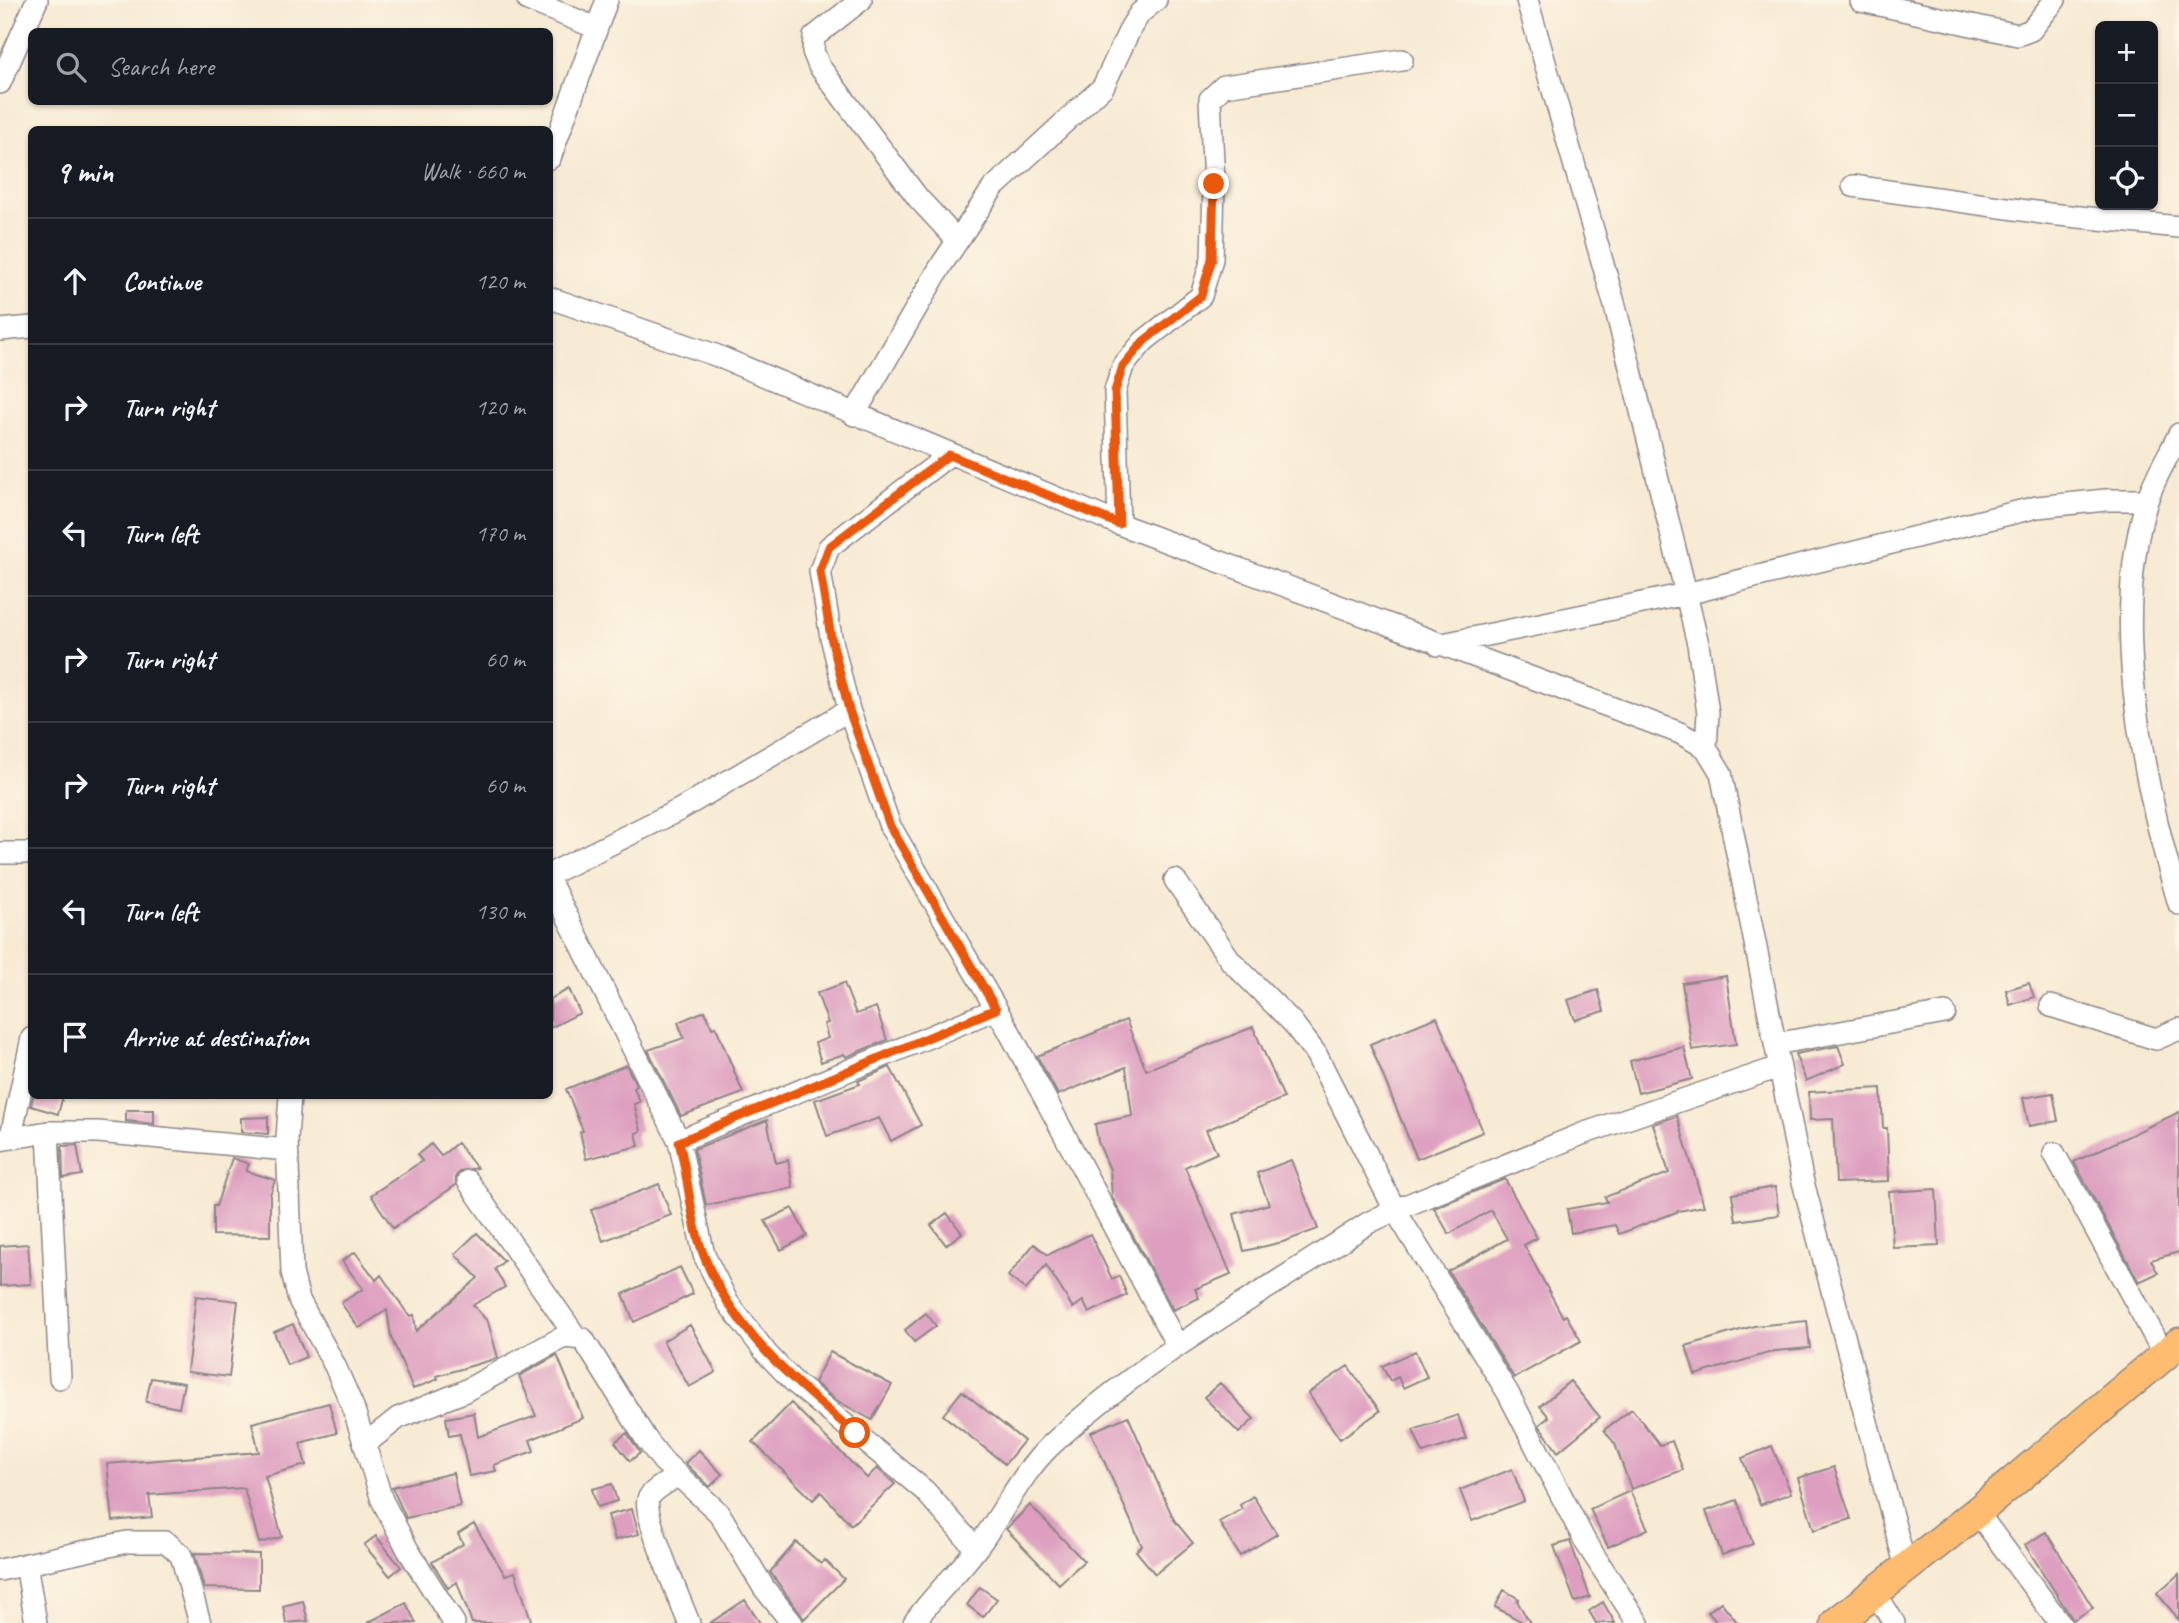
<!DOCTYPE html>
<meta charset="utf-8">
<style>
:root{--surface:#171b24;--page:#242831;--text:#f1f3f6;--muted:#9ea1a6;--line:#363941}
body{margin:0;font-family:Caveat,sans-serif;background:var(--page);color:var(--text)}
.controls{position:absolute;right:21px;top:21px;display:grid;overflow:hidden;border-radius:10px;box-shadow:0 2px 5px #0004}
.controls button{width:63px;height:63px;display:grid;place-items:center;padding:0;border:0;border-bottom:2px solid var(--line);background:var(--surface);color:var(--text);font:35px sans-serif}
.stop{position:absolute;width:21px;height:21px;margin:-16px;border:5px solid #ea580c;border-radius:50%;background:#fff}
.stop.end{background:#ea580c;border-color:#fff;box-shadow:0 2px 7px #0008}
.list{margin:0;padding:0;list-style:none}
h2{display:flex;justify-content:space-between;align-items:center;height:91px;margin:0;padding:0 28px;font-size:30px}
h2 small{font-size:23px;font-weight:400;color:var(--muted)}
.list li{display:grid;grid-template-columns:46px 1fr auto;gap:21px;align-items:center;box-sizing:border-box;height:126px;padding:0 28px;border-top:2px solid var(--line)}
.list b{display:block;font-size:26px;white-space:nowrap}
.list em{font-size:23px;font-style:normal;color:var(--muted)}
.icon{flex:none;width:38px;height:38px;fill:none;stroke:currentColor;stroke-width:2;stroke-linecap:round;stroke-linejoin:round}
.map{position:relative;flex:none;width:2179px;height:1623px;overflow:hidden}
.search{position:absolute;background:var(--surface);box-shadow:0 2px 5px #0004;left:28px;top:28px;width:525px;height:77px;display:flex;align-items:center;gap:18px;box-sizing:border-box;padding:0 24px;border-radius:10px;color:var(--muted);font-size:26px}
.panel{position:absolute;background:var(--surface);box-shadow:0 2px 5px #0004;left:28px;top:126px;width:525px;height:973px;border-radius:10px}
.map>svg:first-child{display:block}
</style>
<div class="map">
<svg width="2179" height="1623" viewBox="0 0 2179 1623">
<rect width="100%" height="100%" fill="#fcf5e5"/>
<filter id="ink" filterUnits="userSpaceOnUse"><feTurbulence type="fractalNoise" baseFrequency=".0143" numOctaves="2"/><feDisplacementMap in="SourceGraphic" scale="14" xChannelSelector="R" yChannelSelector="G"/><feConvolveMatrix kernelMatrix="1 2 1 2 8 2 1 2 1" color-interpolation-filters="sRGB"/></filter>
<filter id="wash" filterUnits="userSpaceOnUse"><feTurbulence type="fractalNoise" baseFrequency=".00686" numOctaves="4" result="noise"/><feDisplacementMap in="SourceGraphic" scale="28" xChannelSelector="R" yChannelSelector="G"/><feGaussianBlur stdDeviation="1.57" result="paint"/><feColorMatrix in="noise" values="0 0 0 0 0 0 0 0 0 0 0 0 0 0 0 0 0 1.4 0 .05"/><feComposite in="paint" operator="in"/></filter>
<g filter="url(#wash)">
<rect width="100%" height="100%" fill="#f7ead3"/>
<g id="blocks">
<path fill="#dd9ebf" d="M1726,976l10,68 -44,6 -10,-67z
M844,983l12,31 20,-7 11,33 -41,17 -2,-3 -23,8 -6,-19 13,-5 -4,-14 4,-1 -11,-30z
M2029,983l5,14 -24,8 -4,-15z
M569,989l11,24 -30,15v-29z
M1598,990l6,21 -29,9 -7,-20z
M705,1011l7,17 4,-1 27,66 -62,23 -33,-66 36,-12 -6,-16z
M1437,1017l46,115 -66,27 -47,-115z
M1126,1020l20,50 107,-43 31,71 -78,32 11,23 -32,14 46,107 -36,15 4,9 -26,12 -61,-113 -2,-27 -12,-28 -3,-18 37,-8 -6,-49 -68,28 -21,-39z
M1838,1046l7,18 -39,17 -11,-27z
M1684,1047l8,32 -54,14 -8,-32z
M626,1065l11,21 -3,2 6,14 -6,2 7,27 -5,2 3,13 -53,13 -6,-27 3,-1 -17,-42z
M890,1067l31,58 -30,16 -12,-23 -52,18 -12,-36 45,-16 -2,-3z
M1881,1088l2,40h4l2,53 -53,2 -3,-64 -23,1 -1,-28z
M2053,1093l5,28 -29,5 -6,-28z
M33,1096h30l-5,18 -27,-8z
M126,1110h28v14l-28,-3z
M2179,1112v140l-28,8 7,13 -19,9 -65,-120z
M1677,1116l27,90 -25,5 -60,23 -4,-9 -44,8 -4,-24 40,-7 -2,-5 64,-24 -16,-49z
M268,1117v17l-27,-2v-14z
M767,1120l9,43 12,-3 5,28 -87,17 -12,-56z
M457,1143l20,25 -17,3 -4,5v9l-63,43 -22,-33 51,-34 -5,-6 14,-11 10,12z
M77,1145l5,30 -19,3 -1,-32z
M232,1158l17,6 -3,7 29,9 -5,15v41l-57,-1v-29h3z
M1291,1160l27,69 -35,13 -39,9 -10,-37 35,-10 -12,-31z
M1505,1179l32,59 -13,7 39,72 3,-2 15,26 -67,37 -66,-107 59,-32 -16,-29 -42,24 -15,-26z
M659,1184l12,31 -68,26 -12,-31z
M1775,1187l4,28 -43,6 -4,-27z
M1936,1189l3,57 -46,2 -4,-56z
M792,1208l15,28 -26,14 -16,-29z
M947,1213l15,20 -16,12 -15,-20z
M477,1233l27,28 -9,8 10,18 -32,18 15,17 10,36 -61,18 1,3 -25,10 -22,-52 -4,-27 -28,18 -18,-25 22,-14 -21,-28 13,-9 21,28 5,-5 28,41 5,-1 2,16 62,-53 -23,-24z
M1090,1234l22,45 7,-3 8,19 -38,18 -6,-12 -10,7 -27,-43 -20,25 -18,-14 26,-32 14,11z
M28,1244l3,40 -31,2v-40z
M680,1267l13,27 -59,28 -11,-28z
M196,1296l42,5 -9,76 -42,-5z
M926,1313l10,13 -22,16 -9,-12z
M1807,1321l3,27 -35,3 -80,24 -9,-29 68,-20z
M293,1324l13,33 -19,8 -13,-33z
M690,1325l26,47 -27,15 -26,-46z
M1415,1351l12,26 -24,11 -5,-11 -8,4 -8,-15z
M830,1352l62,33 -20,35 -36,-20 -22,-18z
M557,1355l26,63 -53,22 4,11 -40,14 2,6 -27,5 -9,-42 -11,2 -3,-18 28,-5 4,24 58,-21 -17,-40z
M1348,1366l32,45 -40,28 -32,-46z
M151,1378l33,5 -5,25 -33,-6z
M1570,1381l30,36 -42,35 -19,-27 10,-8 -9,-11z
M1220,1383l34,36 -15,14 -35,-36z
M962,1391l62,50 -19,23 -62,-49z
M329,1403l8,30 -37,10 6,22 -41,11 17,61 -23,6 -15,-55 -95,7 3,22 -39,4 -6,-57 152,-12 -7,-29z
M791,1403l76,75 10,-10 18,16 -44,41 -30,-33 -8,8 -60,-58z
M1632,1409l28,36 12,-4 11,29 -52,19 -16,-45 -11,-14z
M1458,1415l8,24 -43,14 -10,-23z
M1128,1416l46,104 19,23 -38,31 -19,-23 6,-5 -51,-114z
M627,1433l13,20 -10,8 -15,-19z
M1772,1446l19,47 -31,12 -18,-47z
M699,1450l23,24 -12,13 -25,-24z
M1834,1467l17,52 -37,11 -16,-52z
M1512,1469l12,32 -52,20 -12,-31z
M453,1473l7,33 -54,12 -14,-31z
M612,1484l5,17 -20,6 -5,-18z
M1630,1491l18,38 -40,18 -18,-38z
M1253,1496l24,38 -37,22 -21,-34 23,-13 -2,-4z
M1737,1500l16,44 -31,11 -16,-44z
M1030,1505l54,56 -25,23 -53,-55z
M632,1509l7,25 -24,6 -7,-25z
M474,1524l31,51 10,-3 17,51h-60l-15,-41 -9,6 -16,-26 31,-18 -5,-10z
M2046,1532l47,76 -20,12 -48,-75z
M376,1536l25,31 -11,9 -26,-31z
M1570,1541l20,56 -15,5 -21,-56z
M796,1542l25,22 4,-4 19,19 -40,40 -34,-47z
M194,1553l65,1v35l-55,-1z
M2179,1574v46l-22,-27z
M980,1587l17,12 -14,18 -16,-12z
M1504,1590l15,9 -2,2 13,22h-6l-29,-16z
M745,1600l15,23h-50z
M303,1601l5,20 -22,2 -3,-17z
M1603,1602l12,21h-19l-7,-12z
M1721,1602l17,21h-21l-9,-11z
M406,1603l10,20h-49z"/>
</g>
</g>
<g filter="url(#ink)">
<use href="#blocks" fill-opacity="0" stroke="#8c8687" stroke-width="2"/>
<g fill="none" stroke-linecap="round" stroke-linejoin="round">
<defs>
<path id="minor" d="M528,0l66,27
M861,0l-47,37 -1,14 6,15 99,132 39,42
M1527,0l88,306 66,267 17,71 10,69 -2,35
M1861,1l157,34 13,-5 24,-30
M0,83l37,-83
M550,158l57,-158
M1853,186l196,28 130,13
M550,298l165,57 404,169 561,209 26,15 15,25 81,405 104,390
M0,330l32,-3
M854,415l88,-151 51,-76 110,-101 28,-60 9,-14 16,-13
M2179,434c-10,21 -25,44 -32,67 -38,122 -4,282 32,403
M949,455l-120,92 -9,24 11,66 18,73 41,116 119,205 168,314
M1119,524l-4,-133 8,-25 21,-25 57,-45 11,-37 2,-75 -4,-85 14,-13 178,-26
M1438,645l248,-51 351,-87 69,-7h41
M0,853h32
M550,874l129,-64 170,-100
M1175,880l56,81 61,61 24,32 79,156 113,183 78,150 52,80
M550,882l129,259 25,114 24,48 39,51 28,29 130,108 51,58
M2051,1006l105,33 23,-10
M1775,1044l170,-31
M290,1096l-3,42 5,134 7,28 36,66 18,41 29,93 26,50 46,73
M48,1132l12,246
M11,1136l21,-98
M0,1140l48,-8h50l189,18
M679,1141l317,-132
M2054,1153l110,201
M468,1181l108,156
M365,1444l33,-26 65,-26 91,-50 10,-5 19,2 63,100 17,22 56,52 45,75 28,35
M678,1475c-8,6 -26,15 -30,24 -6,13 34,106 41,124
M1977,1512l83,111
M26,1564l10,59
M0,1570l127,-28h39l15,13 19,68
M1875,1592l19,31
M914,1623c19,-28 45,-50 65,-78 24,-32 42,-71 71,-99 95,-89 211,-151 318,-223l27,-13 187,-76 197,-67"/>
<path id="highway" d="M1836,1623l141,-111 202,-169"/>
</defs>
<use href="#minor" stroke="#8c8687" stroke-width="24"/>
<use href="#highway" stroke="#8c8687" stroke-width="33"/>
<use href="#minor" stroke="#fff" stroke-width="21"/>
<use href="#highway" stroke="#febc70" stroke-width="30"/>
</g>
</g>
<g fill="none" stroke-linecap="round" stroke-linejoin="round" filter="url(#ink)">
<path stroke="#ea580c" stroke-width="9" d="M855,1433c-60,-51 -121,-101 -151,-177 -14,-36 -15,-77 -25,-114l317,-133 -106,-183 -41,-116 -18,-73 -11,-66 9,-24 120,-92 170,69 -4,-133 8,-25 21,-25 57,-45 11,-37 2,-75"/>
</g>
</svg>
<div class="controls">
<button>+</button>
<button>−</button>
<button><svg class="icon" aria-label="locate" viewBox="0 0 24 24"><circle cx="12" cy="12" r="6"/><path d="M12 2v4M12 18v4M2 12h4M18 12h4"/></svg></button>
</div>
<div class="stop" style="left:855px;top:1433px"></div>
<div class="stop end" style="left:1214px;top:184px"></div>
<div class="search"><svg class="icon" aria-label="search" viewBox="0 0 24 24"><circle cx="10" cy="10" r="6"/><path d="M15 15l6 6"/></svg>Search here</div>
<section class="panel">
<h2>9 min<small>Walk · 660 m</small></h2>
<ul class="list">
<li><svg class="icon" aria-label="ahead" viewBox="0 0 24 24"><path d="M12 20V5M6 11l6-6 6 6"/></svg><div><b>Continue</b></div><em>120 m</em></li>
<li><svg class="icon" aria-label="right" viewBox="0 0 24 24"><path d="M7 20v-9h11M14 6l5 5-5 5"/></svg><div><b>Turn right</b></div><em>120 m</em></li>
<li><svg class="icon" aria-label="left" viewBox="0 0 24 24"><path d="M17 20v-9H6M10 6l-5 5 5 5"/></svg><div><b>Turn left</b></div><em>170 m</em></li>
<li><svg class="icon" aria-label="right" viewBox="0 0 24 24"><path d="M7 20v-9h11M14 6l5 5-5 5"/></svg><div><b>Turn right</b></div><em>60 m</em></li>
<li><svg class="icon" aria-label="right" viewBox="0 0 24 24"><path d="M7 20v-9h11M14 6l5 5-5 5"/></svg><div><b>Turn right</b></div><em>60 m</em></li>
<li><svg class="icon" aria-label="left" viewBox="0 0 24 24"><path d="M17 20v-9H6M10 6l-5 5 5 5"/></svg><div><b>Turn left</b></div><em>130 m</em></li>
<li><svg class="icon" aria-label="arrive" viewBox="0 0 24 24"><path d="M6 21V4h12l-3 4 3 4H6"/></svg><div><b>Arrive at destination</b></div></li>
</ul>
</section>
</div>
